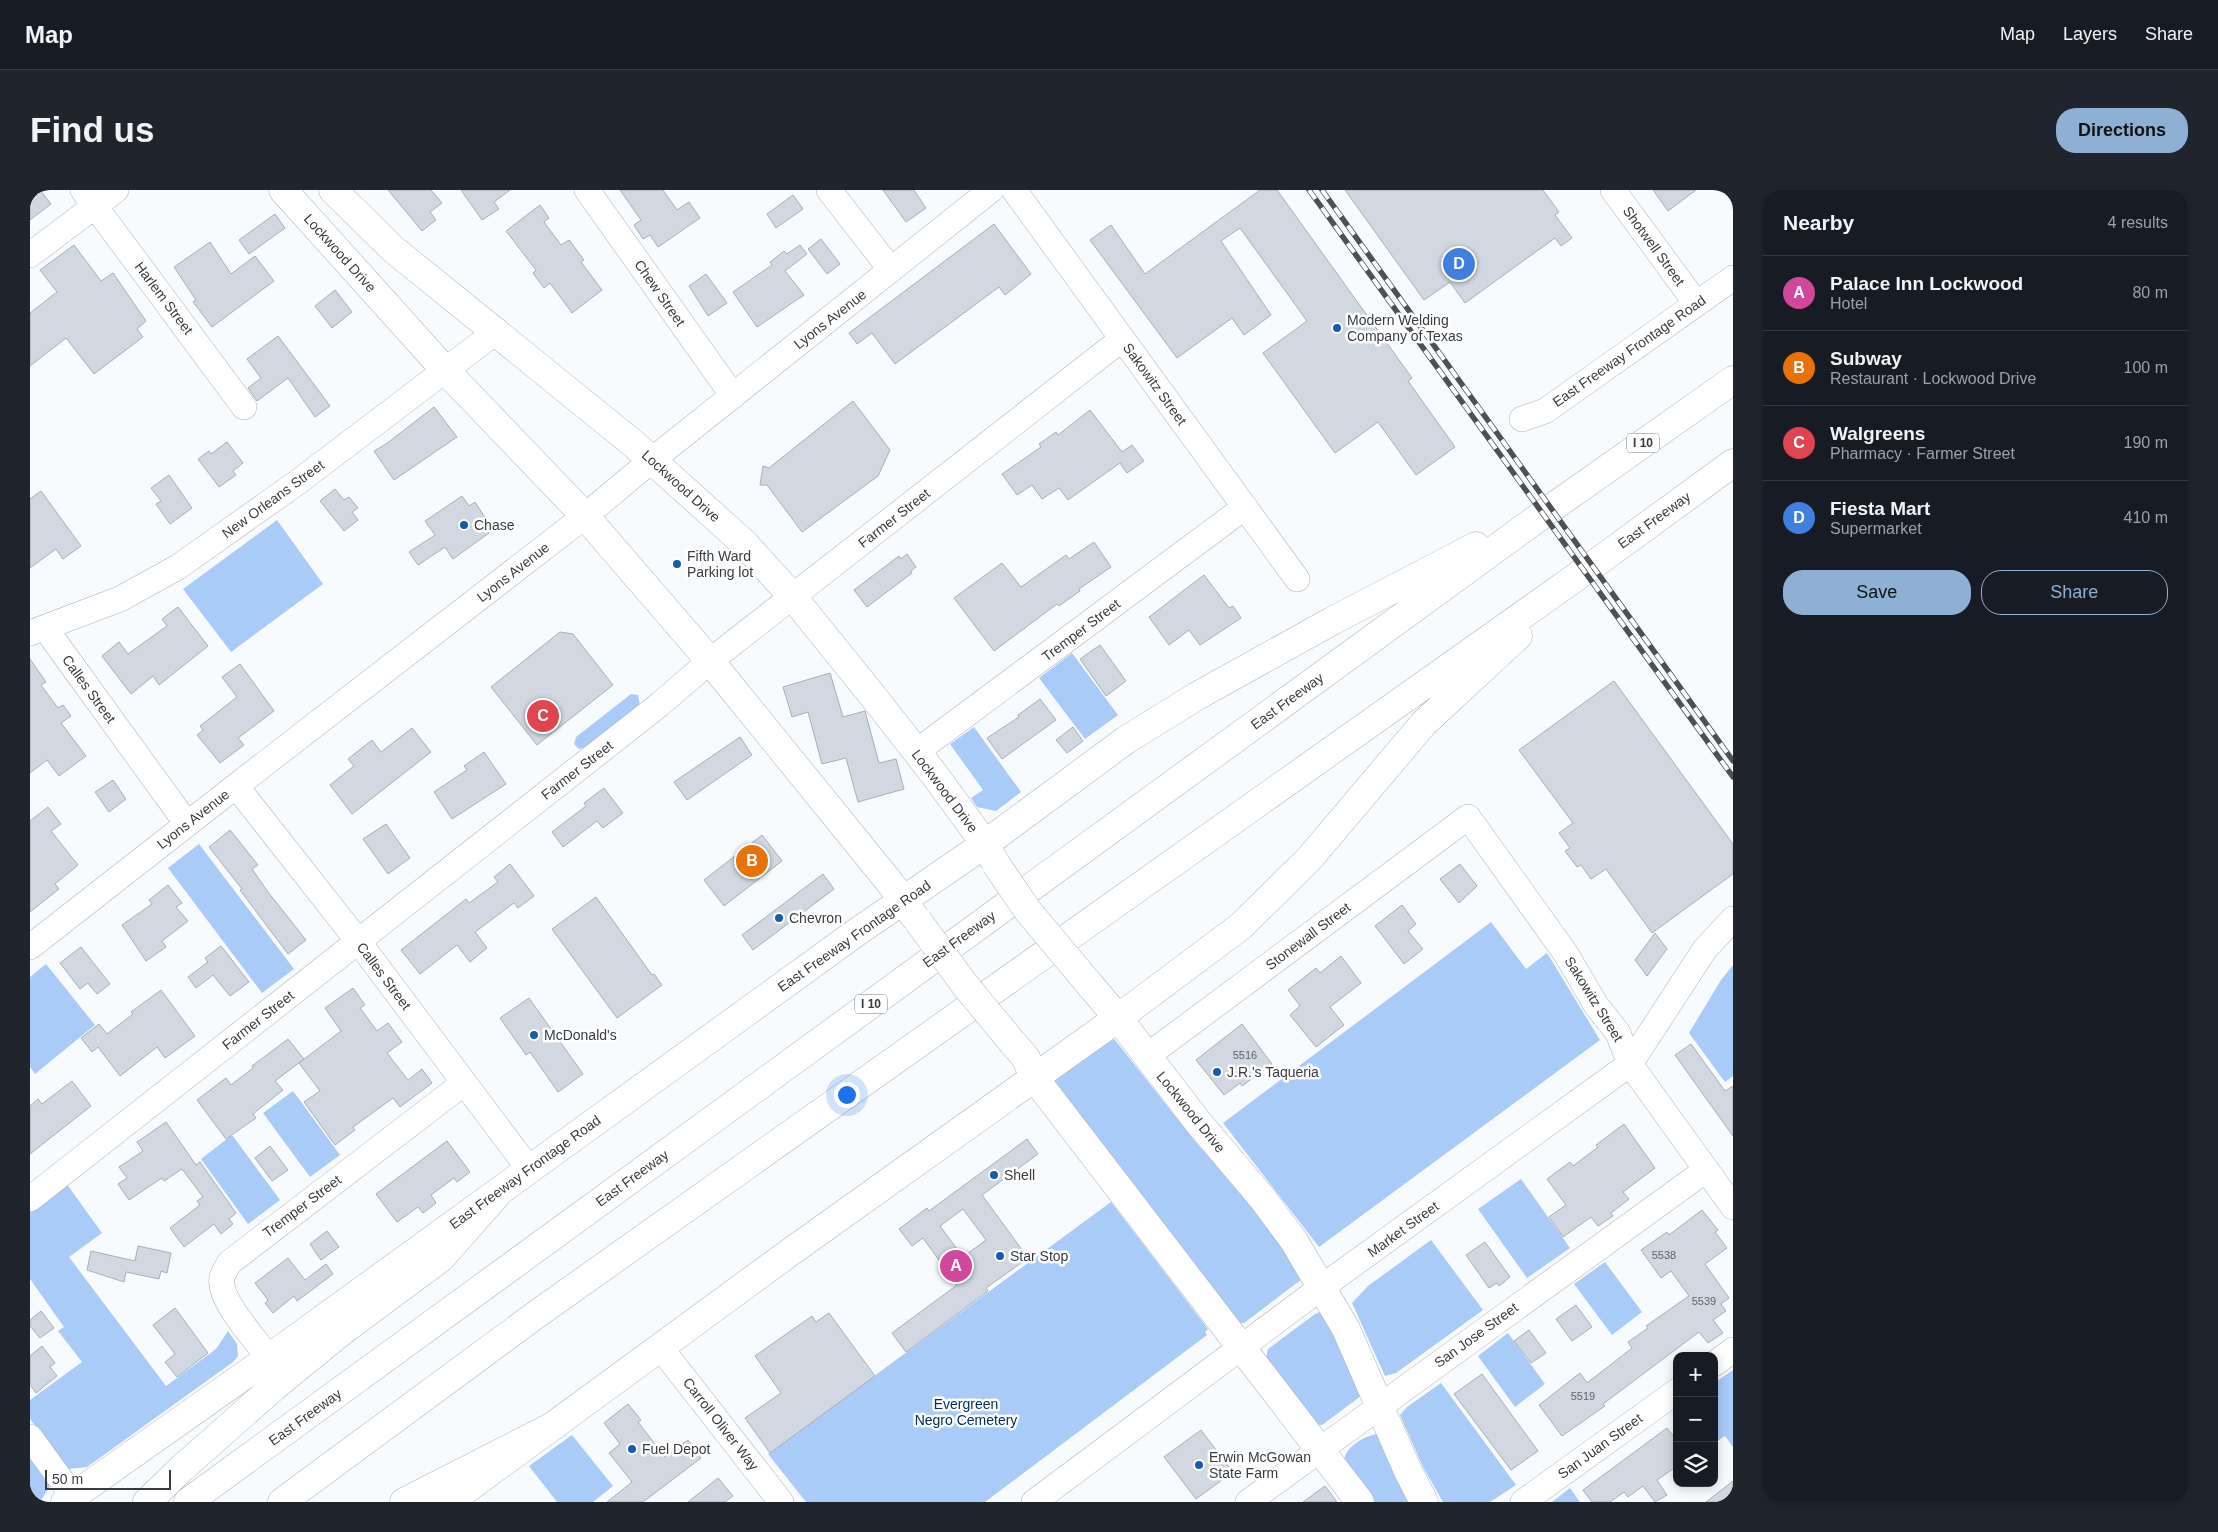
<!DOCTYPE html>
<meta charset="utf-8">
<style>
:root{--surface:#171b24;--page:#20242c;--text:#f1f3f6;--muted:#9ea1a6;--line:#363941;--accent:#8eb0d5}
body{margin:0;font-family:Helvetica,sans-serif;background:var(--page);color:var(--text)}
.controls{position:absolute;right:15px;bottom:15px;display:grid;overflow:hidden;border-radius:10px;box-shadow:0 2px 12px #0003}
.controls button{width:45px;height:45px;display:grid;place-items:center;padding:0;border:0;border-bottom:1px solid var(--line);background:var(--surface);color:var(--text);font:25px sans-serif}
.scale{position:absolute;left:15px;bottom:12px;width:126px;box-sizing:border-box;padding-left:5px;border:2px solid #393b3f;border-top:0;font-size:14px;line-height:18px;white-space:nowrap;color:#393b3f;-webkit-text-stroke:4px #fff;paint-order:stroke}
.you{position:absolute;left:816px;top:904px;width:18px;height:18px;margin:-12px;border:4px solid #fff;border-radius:50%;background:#1a73e8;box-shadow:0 0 0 8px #1a73e833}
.badge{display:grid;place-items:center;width:32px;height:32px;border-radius:50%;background:var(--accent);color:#fff;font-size:16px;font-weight:700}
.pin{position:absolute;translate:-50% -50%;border:2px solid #fff;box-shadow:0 1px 5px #0006}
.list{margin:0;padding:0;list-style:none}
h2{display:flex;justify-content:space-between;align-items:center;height:65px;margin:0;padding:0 20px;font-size:21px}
h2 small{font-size:16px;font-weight:400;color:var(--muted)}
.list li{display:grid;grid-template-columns:32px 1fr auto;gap:15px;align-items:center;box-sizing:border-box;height:75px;padding:0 20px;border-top:1px solid var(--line)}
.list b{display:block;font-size:19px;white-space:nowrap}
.list p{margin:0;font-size:16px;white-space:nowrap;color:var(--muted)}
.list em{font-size:16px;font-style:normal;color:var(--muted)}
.actions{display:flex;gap:10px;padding:15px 20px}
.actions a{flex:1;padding:11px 0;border:1px solid var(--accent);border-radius:20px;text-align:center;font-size:18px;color:var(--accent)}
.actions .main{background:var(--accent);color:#111}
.icon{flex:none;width:28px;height:28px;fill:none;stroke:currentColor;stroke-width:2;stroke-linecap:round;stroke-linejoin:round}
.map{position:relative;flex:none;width:1703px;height:1312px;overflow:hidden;border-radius:20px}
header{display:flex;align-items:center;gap:30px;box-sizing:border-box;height:70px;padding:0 25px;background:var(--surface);border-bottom:1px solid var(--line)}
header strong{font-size:24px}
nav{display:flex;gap:28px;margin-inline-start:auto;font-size:18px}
.intro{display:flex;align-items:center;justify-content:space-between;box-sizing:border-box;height:120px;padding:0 30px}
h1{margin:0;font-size:35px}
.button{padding:12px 22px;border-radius:20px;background:var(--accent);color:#111;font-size:18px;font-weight:700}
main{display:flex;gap:30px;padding:0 30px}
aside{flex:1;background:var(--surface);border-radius:20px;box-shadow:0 2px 12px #0003}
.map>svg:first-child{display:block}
</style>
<header>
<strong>Map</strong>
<nav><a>Map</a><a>Layers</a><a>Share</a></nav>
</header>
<div class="intro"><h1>Find us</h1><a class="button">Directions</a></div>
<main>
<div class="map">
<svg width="1703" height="1312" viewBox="0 0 1703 1312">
<rect width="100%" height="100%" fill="#f8fbfe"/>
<path fill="#a8cbf8" d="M247,330l46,64 -92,68 -48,-63z
M1042,463l46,62 -33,24 -46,-61z
M601,504l7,1 2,10 -53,42 -8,2 -5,-5 2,-7z
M944,537l47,65 -25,19 -19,-4 -6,-9 12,-8 -33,-46z
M169,654l95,125 -32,24 -94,-125z
M1461,732l35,47 21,-16 53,87 -281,207 -96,-124z
M16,774l49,61 -60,49 -5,-7v-90z
M1703,775v111l-8,6 -36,-49 32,-53z
M1081,849l4,1 83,105 26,26 40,47 38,61 -58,44h-7l-184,-241z
M263,901l47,64 -30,22 -47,-64z
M202,945l48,65 -32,24 -47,-65z
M1491,989l49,69 -43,30 -49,-69z
M36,993l36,50 -33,24 97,129 50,-37 12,-18 9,13 1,12 -5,6 -146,105 -19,2 -38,-50v-19l52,-38 -24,-31 6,-4 -34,-48v-68z
M1081,1012l97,127 -3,3 2,3 -222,167h-179l-38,-48z
M1401,1050l52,70 -87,63 -11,3 -33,-73 16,-17z
M1575,1072l37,50 -30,23 -38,-51z
M1290,1122l4,2 37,82 -39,29h-5l-51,-67 2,-9 47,-35z
M1478,1143l37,51 -30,23 -37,-51z
M1703,1180v77l-8,-11 -11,7v-60z
M1411,1193l75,102 -26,17h-47l-20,-35 -23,-52 7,-8z
M1346,1244l6,4 32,64h-39l-31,-39c-1,-15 19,-26 32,-29z
M542,1245l41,51 -20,16h-36l-28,-36z
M0,1259l22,34 -12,19h-10z
M1540,1298l10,14h-28z"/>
<path fill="#d2d8e1" stroke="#a8aeb6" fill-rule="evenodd" d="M0,0h10l11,14 -21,16z
M358,0h43l11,13 -12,9 6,8 -14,11z
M431,0h49l-16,12 5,7 -17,11z
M590,0h43l14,20 12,-8 11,16 -42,29 -8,-12 -7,4 -9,-14 7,-5z
M853,0h31l12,18 -20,14z
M1230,0h17l135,188 -4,3 47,66 -39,28 -38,-53 -43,31 -72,-100 44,-32 -67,-93 -19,13 50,74 -27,20 -12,-17 -55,40 -87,-118 21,-15 34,49z
M1315,0h198l16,22 -4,3 17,23 -11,8 -6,-8 -90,65 -15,-21 -26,18z
M1623,0h43l-28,21z
M763,5l10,14 -27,19 -9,-14z
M510,15l9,13 -5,4 17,23 8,-5 15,20 -3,2 21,28 -30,23 -22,-30 -6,5 -11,-15 3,-3 -30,-39z
M245,24l10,14 -36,26 -10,-14z
M964,34l37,50 -26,21 -6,-8 -104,77 -23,-31 -15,11 -8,-11z
M791,49l19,25 -13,10 -19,-25z
M180,52l21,32 24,-18 19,25 -62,46 -19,-25 3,-2 -22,-33z
M44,55l27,36 12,-8 33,48 -9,8 6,8 -49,37 -28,-36 -36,28v-53l27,-21 -17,-22z
M770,55l7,9 -22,17 19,24 -47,32 -24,-35 39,-27 -2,-3 14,-11 3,3z
M676,84l21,29 -19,13 -19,-30z
M305,100l17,22 -20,16 -17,-22z
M248,146l52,70 -15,11 -27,-39 -31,23 -9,-13 13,-10 -14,-19z
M823,211l37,49 -12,26 -76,56 -35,-47h-7l3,-19 6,2z
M404,217l23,30 -63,43 -20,-29 12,-7z
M1060,220l32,42 10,-7 12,16 -17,12 -7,-10 -52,37 -9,-12 -17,11 -10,-14 -15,10 -15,-21 39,-27 -2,-3 17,-12 2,3z
M197,252l16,21 -10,8 3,4 -17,12 -21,-28 11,-8 2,3z
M139,285l23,33 -22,16 -14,-20 5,-3 -10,-13z
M305,299l9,11 5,-3 9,11 -6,4 6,8 -14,11 -24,-30z
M11,301l40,55 -18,13 -7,-10 -26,19v-69z
M432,306l7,10 6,-4 11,17 -5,3 8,11 -36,26 -8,-12 -27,18 -9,-13 26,-17 -10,-14z
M1064,352l17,25 -32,22 1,2 -21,15 -2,-2 -63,47 -40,-53 48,-35 19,24 45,-32 3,4z
M877,364l9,13 -5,4 1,2 -45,34 -13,-17 45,-34 2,3z
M1174,385l25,33 4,-2 8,12 -41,27 -11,-15 -20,15 -20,-28z
M148,417l30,39 -49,39 -6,-9 -22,18 -29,-38 17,-14 9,12 39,-28 -5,-7z
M530,442l13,2 40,51 -76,60 -46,-58z
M1070,455l26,36 -20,15 -26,-37z
M0,469l16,23 -5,3 17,23 5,-3 8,11 -10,7 25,33 -27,20 -12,-16 -17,13z
M210,474l34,47 -36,27 6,7 -24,18 -23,-28 6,-5 -3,-4 37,-29 -15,-20z
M800,483l13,44 22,-6 14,52 17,-4 8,30 -46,13 -12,-44 -24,6 -14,-52 -16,5 -9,-30z
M1584,491l119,163v30l-81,59 -46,-64 -15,10 -10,-14 -4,2 -12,-16 5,-3 -11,-15 14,-10 -54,-73z
M1010,509l16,21 -54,39 -15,-21 32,-21 -1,-2z
M1043,537l10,14 -16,12 -11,-13z
M382,538l19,24 -79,62 -22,-29 24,-19 -6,-7 24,-19 9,12z
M710,547l12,18 -65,45 -13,-18z
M454,562l22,32 -54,35 -18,-27 33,-22 -3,-4z
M83,590l13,19 -17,13 -14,-20z
M574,598l19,25 -20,15 -6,-7 -34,26 -11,-15 34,-26 -2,-3z
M18,617l13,17 -10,7 27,34 -23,19 4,5 -29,23v-91z
M356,634l24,34 -22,16 -25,-35z
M200,640l28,35 -6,4 16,23 38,48 -18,14 -48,-64 2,-1 -33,-42z
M732,645l20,26 -58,45 -20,-26z
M480,674l24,32 -16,12 -4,-5 -39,29 12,16 -17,14 -13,-17 -37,29 -19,-24 65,-51 3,4 29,-21 -4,-5z
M1430,674l17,22 -18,17 -19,-24z
M793,684l11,15 -81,61 -11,-15z
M138,695l14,18 -6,4 12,14 -26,20 4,6 -20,14 -24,-36 30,-21 -3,-4z
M566,707l56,78 2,-1 8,11 -45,33 -65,-89z
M1372,715l14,19 -8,7 15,18 -19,15 -29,-38z
M1625,743l12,16 -20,27 -12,-16z
M191,756l28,36 -19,14 -17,-21 -17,13 -8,-11 20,-15 -3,-4z
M51,757l29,37 -13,10 -9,-11 -8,6 -20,-26z
M1311,766l20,27 -31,24 14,18 -28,22 -26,-32 10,-9 -12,-16 28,-22 4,5z
M323,798l12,17 -5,3 17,23 11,-8 14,19 -15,11 21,27 14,-11 10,14 -32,24 -7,-9 -40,29 2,3 -20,15 -31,-43 16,-11 -21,-28 42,-32 -16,-23z
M131,800l34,46 -30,22 -8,-11 -37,29 -22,-29 -6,5 -11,-14 18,-14 8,10 26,-20 -2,-2z
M499,808l54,76 -25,18 -28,-40 -4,3 -26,-37z
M1212,834l30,40 -30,22 -2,-3 -16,12 -28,-35z
M258,849l16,20 -29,22 8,9 -30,24 3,4 -30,21 -29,-39 29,-22 5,7 22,-17 -1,-2z
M1661,854l34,47 8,-5v50l-58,-81z
M42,891l19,25 -61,48v-48l8,-7 4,5z
M136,932l30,43 4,-3 36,51 -7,6 4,5 -12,10 -7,-10 -30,23 -14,-19 30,-23 -3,-4 6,-4 -21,-28 -18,12 -2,-3 -33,22 -11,-16 9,-6 -8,-11 24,-16 -6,-9z
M1594,934l31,44 -32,24 6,7 -18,14 2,3 -15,10 -7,-9 -28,20 -14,-20 17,-12 -19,-26 23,-17 3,4 25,-19 -2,-2z
M997,949l11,15 -56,41 46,63 -42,30 2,3 -82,61 -14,-19 65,-48 -34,-47 -11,8 -13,-17 28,-21 2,3zM933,1019l23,31 -23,17 -23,-31z
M417,951l23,31 -13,10 -3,-4 -23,17 5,8 -13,10 -5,-6 -21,15 -21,-28z
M240,956l18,24 -16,11 -17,-23z
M1672,1020l16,20 -3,2 12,16 -22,16 24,34 -8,6 5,7 -13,9 10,13 -15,10 -9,-11 -96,72 2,2 -43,30 -23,-31 41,-32 7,10 45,-35 -4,-6 20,-14 -2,-2 43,-30 -18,-25 -10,7 -20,-28 26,-18 2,3z
M297,1041l12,16 -18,13 -11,-16z
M1455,1052l25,35 -11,9 -2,-3 -8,5 -23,-33z
M108,1056l33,7 -4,20 -6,-2 -2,8 -33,-7 -2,10 -37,-12 4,-19 44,10z
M258,1068l17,22 21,-16 7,10 -36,27 -3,-5 -21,17 -8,-10 3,-3 -13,-17z
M1546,1115l16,22 -20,14 -16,-22z
M145,1118l33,45 -31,24 -12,-15 10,-8 -22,-29z
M11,1121l13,17 -14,10 -10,-12v-6z
M799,1123l46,63 -105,77 -25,-35 36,-25 -26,-37 57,-40 4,6z
M1499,1140l17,23 -15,10 -17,-22z
M12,1156l13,17 -5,4 7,9 -21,17 -6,-8v-29z
M1452,1184l56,77 -27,19 -57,-76z
M598,1214l13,16 -3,2 27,35 23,-17 13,18 -58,44h-36l25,-20 -23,-29 11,-9 -16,-21z
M1637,1238l10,13v25l-20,14 10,15 -12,7 -12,-16 -15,11 -4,-5 -14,10h-18l-9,-12z
M1171,1240l32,42 -37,27 -32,-42z
M688,1288l15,18 -8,6h-37z
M1703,1291v21h-27z
M1295,1296l12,16h-34z"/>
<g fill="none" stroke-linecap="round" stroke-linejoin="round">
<defs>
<path id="minor" d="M53,0l161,217
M557,0l146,206
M799,0l62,80
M984,0l283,389
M1583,0l83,113
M0,65l86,-65
M1492,229l23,-8 188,-133
M15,438l142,196
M0,443l90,-34 58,-32 120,-85 199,-151
M886,562l329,-245
M206,596l122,155 171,228
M0,757l206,-161 349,-270 67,-56 339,-270
M1117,866l321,-239 98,137 30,51 22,28 12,31 103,143
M0,1009l629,-494 51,-44 412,-322
M630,1157l121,155
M239,1168c-13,-18 -52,-59 -47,-81 1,-4 5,-9 7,-14l235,-180
M1684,1174l19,-14
M0,1247l43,59
M1004,1312l288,-215 308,-223 75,-115 28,-30
M1218,1312l458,-332
M1493,1312l154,-111"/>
<path id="major" d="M253,0l163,181 139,145 125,145 181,223 23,32
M303,0l60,59 242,196 109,98 48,53 80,99 62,79 51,70 9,16
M1060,795l28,33 80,104 65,77 31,42 52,88 61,140 17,33
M982,852l14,16 8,20 12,15 314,409
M35,1312l204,-144 588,-426 128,-88
M419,1312l340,-249 329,-235"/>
<path id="highway" d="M955,654l141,-104 71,-44 135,-75 144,-75
M1088,828l123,-92 68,-67 115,-136 94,-87
M117,1312l34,-33 94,-83 70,-57 96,-71 59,-67
M158,1312l1365,-995 180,-127
M252,1312l255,-188 1059,-751 137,-100
M374,1312l151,-77"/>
</defs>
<use href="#minor" stroke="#adb3bb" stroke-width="26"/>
<use href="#major" stroke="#adb3bb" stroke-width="29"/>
<use href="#highway" stroke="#adb3bb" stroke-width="29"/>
<use href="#minor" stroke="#fff" stroke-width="25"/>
<use href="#major" stroke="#fff" stroke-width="28"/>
<use href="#highway" stroke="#fff" stroke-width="28"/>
<defs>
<path id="rail" d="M1279,0l424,587
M1292,0l411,571"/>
</defs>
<use href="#rail" stroke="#4e5054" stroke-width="5.5"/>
<use href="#rail" stroke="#fff" stroke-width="4" stroke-dasharray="11" stroke-linecap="butt"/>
<defs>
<path id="major-bridge" d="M966,674l32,47 62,74
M888,731l47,64 47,57"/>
</defs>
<use href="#major-bridge" stroke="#adb3bb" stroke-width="29" stroke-linecap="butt"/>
<use href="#major-bridge" stroke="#fff" stroke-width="28"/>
</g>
<g fill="#155dac" stroke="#fff" stroke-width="2">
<circle cx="1307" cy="138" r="5"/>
<circle cx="434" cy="335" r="5"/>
<circle cx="647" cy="374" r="5"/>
<circle cx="749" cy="728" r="5"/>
<circle cx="504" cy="845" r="5"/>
<circle cx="1187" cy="882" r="5"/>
<circle cx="964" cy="985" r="5"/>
<circle cx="970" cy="1066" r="5"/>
<circle cx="602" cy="1259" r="5"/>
<circle cx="1169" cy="1275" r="5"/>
</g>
<g text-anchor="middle" stroke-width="5" stroke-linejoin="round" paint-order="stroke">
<g font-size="11" fill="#5f6268">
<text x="1215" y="869">5516</text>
<text x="1634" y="1069">5538</text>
<text x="1674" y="1115">5539</text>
<text x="1553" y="1210">5519</text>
</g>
<g fill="#fff" stroke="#747679" stroke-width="1">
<rect x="1597" y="243.5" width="32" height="19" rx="4"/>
<rect x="825" y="804.5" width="32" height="19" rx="4"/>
</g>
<g font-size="12" font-weight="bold" fill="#393b3f">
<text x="1613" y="257">I 10</text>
<text x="841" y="818">I 10</text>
</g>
<g font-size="14" fill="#393b3f" stroke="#fff">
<text transform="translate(1624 56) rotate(54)" y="5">Shotwell Street</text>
<text transform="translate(310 63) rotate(48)" y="5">Lockwood Drive</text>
<text transform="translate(630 103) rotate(55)" y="5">Chew Street</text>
<text transform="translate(134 108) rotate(53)" y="5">Harlem Street</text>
<text transform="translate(800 129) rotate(-38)" y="5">Lyons Avenue</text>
<text transform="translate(1599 161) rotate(-35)" y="5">East Freeway Frontage Road</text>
<text transform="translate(1125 194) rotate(54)" y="5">Sakowitz Street</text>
<text transform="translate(651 296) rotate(42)" y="5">Lockwood Drive</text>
<text transform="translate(243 309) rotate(-36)" y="5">New Orleans Street</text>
<text transform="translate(864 328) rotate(-38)" y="5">Farmer Street</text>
<text transform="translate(1624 330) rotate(-36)" y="5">East Freeway</text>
<text transform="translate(483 382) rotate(-38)" y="5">Lyons Avenue</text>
<text transform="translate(1051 440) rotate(-37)" y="5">Tremper Street</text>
<text transform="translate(59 499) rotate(54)" y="5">Calles Street</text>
<text transform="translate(1257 511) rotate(-36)" y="5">East Freeway</text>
<text transform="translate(547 580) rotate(-38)" y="5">Farmer Street</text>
<text transform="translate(915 601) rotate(53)" y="5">Lockwood Drive</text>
<text transform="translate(163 629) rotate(-38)" y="5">Lyons Avenue</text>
<text transform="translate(824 746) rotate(-35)" y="5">East Freeway Frontage Road</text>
<text transform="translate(1278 746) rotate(-37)" y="5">Stonewall Street</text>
<text transform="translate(929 749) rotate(-36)" y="5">East Freeway</text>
<text transform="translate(354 786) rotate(53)" y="5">Calles Street</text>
<text transform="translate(1564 809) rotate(58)" y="5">Sakowitz Street</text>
<text transform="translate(228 830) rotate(-38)" y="5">Farmer Street</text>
<text transform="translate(1161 922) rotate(51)" y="5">Lockwood Drive</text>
<text transform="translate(495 982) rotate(-36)" y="5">East Freeway Frontage Road</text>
<text transform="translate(602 988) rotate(-36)" y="5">East Freeway</text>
<text transform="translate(272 1016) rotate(-37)" y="5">Tremper Street</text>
<text transform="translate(1373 1039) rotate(-36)" y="5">Market Street</text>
<text transform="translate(1446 1145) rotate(-36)" y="5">San Jose Street</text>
<text transform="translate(275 1227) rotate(-36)" y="5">East Freeway</text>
<text transform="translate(691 1234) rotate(52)" y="5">Carroll Oliver Way</text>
<text transform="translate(1570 1256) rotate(-36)" y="5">San Juan Street</text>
</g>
<g font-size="14" fill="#393b3f" stroke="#fff" text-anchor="start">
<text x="1317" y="135">Modern Welding<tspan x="1317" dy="16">Company of Texas</tspan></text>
<text x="444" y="340">Chase</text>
<text x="657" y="371">Fifth Ward<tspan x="657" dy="16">Parking lot</tspan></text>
<text x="759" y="733">Chevron</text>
<text x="514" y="850">McDonald's</text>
<text x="1197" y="887">J.R.'s Taqueria</text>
<text x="974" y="990">Shell</text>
<text x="980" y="1071">Star Stop</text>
<text x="612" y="1264">Fuel Depot</text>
<text x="1179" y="1272">Erwin McGowan<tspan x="1179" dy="16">State Farm</tspan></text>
</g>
<g font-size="14" fill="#032f60" stroke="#fff">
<text x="936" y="1219">Evergreen<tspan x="936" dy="16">Negro Cemetery</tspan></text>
</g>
</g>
</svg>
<div class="controls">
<button>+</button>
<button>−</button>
<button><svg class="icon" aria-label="layers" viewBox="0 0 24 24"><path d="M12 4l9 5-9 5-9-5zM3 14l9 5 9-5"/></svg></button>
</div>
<div class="scale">50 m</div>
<div class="you"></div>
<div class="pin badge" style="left:926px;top:1076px;background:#d1479c">A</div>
<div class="pin badge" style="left:722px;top:671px;background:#e8710a">B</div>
<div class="pin badge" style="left:513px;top:526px;background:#e0444e">C</div>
<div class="pin badge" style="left:1429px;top:74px;background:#3f7fe0">D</div>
</div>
<aside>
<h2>Nearby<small>4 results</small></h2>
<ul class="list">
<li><span class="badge" style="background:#d1479c">A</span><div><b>Palace Inn Lockwood</b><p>Hotel</p></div><em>80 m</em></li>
<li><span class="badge" style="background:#e8710a">B</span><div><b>Subway</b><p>Restaurant · Lockwood Drive</p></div><em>100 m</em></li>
<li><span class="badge" style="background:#e0444e">C</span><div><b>Walgreens</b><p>Pharmacy · Farmer Street</p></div><em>190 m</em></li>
<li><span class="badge" style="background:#3f7fe0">D</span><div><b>Fiesta Mart</b><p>Supermarket</p></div><em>410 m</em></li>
</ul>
<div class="actions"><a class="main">Save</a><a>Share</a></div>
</aside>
</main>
